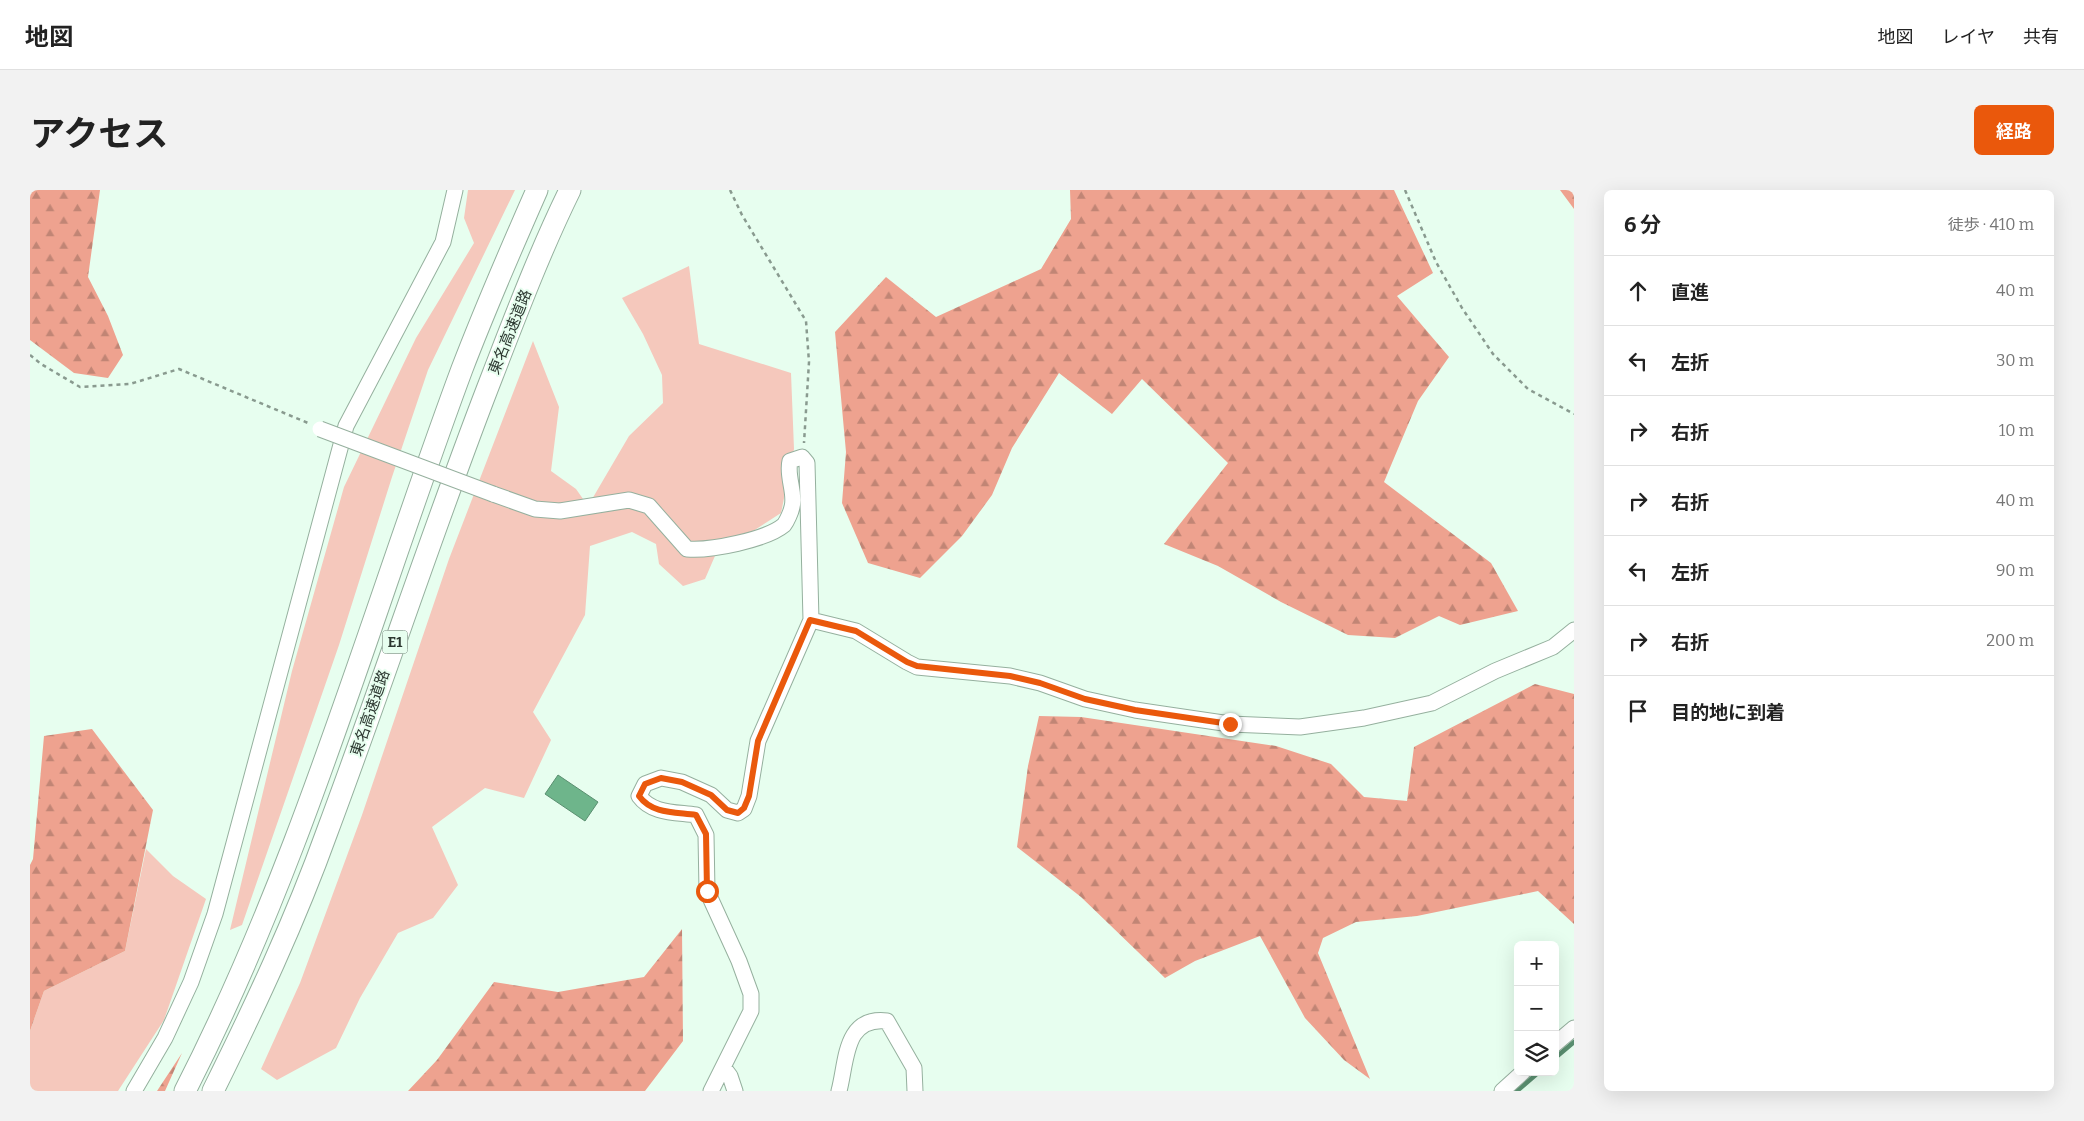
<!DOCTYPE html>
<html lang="ja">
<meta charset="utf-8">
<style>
:root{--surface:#fff;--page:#f2f2f2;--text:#222;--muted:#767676;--line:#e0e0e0;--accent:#ea580c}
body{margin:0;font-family:Bitter,"Noto Sans JP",serif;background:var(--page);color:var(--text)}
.controls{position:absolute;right:15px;bottom:15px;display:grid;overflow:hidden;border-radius:8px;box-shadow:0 5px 20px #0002}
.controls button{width:45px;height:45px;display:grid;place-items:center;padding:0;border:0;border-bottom:1px solid var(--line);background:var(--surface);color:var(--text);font:25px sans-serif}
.stop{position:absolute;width:15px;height:15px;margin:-11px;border:4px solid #ea580c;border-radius:50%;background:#fff}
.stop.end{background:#ea580c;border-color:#fff;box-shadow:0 1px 5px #0008}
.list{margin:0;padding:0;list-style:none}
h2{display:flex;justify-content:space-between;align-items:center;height:65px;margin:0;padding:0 20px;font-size:21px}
h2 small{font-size:16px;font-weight:400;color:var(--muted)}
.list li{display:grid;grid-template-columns:32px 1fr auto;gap:15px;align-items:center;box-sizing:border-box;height:70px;padding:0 20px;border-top:1px solid var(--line)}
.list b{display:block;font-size:19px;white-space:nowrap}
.list em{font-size:16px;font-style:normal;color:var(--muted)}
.icon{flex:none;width:28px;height:28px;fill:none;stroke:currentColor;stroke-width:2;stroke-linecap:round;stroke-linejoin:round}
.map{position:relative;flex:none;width:1544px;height:901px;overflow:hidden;border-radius:8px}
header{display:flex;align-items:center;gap:30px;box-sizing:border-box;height:70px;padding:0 25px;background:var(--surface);border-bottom:1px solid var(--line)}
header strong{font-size:24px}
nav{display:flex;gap:28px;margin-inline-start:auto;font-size:18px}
.intro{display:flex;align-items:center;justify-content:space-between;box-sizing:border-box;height:120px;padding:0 30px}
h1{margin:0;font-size:35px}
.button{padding:12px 22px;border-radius:8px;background:var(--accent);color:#fff;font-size:18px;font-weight:700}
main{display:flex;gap:30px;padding:0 30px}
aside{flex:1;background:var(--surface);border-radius:8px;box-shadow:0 5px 20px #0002}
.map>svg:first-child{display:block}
</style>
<header>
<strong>地図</strong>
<nav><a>地図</a><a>レイヤ</a><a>共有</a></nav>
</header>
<div class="intro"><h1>アクセス</h1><a class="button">経路</a></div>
<main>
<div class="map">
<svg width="1544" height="901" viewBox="0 0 1544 901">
<defs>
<pattern id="forest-firs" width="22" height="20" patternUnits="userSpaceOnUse" patternTransform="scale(1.25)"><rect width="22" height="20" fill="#eea28f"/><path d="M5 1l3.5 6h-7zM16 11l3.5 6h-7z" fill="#c18575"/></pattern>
</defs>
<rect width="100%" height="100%" fill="#e7feef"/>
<path fill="#f5c8bc" d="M438,0h47l-87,180 -36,107 -53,168 -97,280 -12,5 62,-259 52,-184 72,-149 58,-95 -10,-25z
M659,76l10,78 92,29 3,76 -13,64 -31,20 -32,16 -13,30 -22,7 -24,-22 -3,-20 -24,-12 -42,14 -5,69 -52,97 18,28 -27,58 -39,-10 -53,39 26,58 -25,33 -35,15 -38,65 -24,50 -59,32 -16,-11 39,-86 62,-168 87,-256 84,-218 26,66 -8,64 25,18 12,17 41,-70 34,-33 -1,-28 -19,-41 -21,-36z
M116,659l27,27 33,23 -42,121 -46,71h-88v-60l14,-40 81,-40z"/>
<path fill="url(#forest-firs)" d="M0,0h70l-12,87 20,39 15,39 -15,23 -34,-5 -44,-33z
M1040,0h324l39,83 -36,23 52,61 -31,44 -34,81 107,81 27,48 -58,14 -21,-9 -44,22 -47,-3 -67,-33 -63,-36 -54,-22 64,-81 -86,-84 -30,35 -53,-41 -47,75 -20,47 -30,41 -42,42 -52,-15 -26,-60 4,-51 -11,-120 51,-55 50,40 105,-48 30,-50z
M1530,0h14v19z
M1505,494l39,10v230l-36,-33 -121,25 -61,6 -33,16 -5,15 52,126 -26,-19 -39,-42 -45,-82 -65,25 -30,17 -84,-81 -64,-50 11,-81 11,-50 42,1 195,29 55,18 33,33 43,4 7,-54z
M62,539l61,81 -28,141 -81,40 -14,40v-166l3,-6 11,-123z
M652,739l1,112 -38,50h-237l29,-31 57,-78 64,10 86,-15z
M152,863l-17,38h-8z"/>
<path fill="#6eb58b" stroke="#5a8f70" d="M528,585l40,27 -13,19 -40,-27z"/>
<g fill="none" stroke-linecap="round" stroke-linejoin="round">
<path stroke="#5a8f70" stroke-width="4.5" d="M1525,868l19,-16
M1487,901l22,-19"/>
<defs>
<path id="minor" d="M463,304l42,15 25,2 69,-11 20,6 38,43c23,2 79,-9 97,-24 3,-4 7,-13 8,-18 4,-14 -6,-31 -2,-46l12,-4 5,6 4,157 -53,121 -9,55 -5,13 -6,4 -11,-3 -16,-15 -29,-13 -21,-4 -16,6 -6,12c13,18 37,16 57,19l10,20 1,56 32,70 12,33v17l-40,80
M781,430l45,11 51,31 10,5 93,9 30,7 45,16 50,11 95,14 70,3 64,-9 68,-15 63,-32 58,-24 21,-17
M1525,854l19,-16
M694,878l6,8 5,15
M104,901l31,-53 26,-56 24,-68 131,-488 97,-184 12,-52
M809,901c8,-30 5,-75 48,-70l27,47 1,23
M1472,901l21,-19"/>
<path id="highway" d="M155,901c118,-230 187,-480 277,-722 23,-60 49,-120 75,-179
M183,901c42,-85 82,-170 114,-259 57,-152 107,-307 166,-458 24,-62 48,-125 77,-184"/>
</defs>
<use href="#minor" stroke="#95b09e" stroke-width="17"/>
<use href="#highway" stroke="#95b09e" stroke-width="23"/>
<path stroke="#899a8f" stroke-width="2.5" stroke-dasharray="4 4" stroke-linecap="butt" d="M700,0l12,25 64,106 3,41 -5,81
M1375,0l31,72 26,46 31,46 35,35 46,25
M0,165l11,9 39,23 50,-3 49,-15 129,54"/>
<use href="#minor" stroke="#fff" stroke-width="15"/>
<use href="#highway" stroke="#fff" stroke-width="21"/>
<defs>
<path id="minor-bridge" d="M290,239l173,65"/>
</defs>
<use href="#minor-bridge" stroke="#95b09e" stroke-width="17" stroke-linecap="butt"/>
<use href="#minor-bridge" stroke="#fff" stroke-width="15"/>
</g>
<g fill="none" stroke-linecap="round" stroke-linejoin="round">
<path stroke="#ea580c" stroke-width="6" d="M677,701l-1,-57 -10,-19c-21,-3 -44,-1 -57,-19l6,-12 16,-6 21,4 29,13 16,15 11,3 6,-5 5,-12 9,-55 52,-121 46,11 51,31 10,4 93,10 30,7 45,16 50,11 95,14"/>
</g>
<g text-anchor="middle" stroke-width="4" stroke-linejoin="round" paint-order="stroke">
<rect fill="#e7feef" stroke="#647369" stroke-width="1" x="352.5" y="440.5" width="25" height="23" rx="4"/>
<g font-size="14" font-weight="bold" fill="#2c3730">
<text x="365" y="457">E1</text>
</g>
<g font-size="15" fill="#2c3730" stroke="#e7feef">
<text transform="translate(480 142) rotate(-68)" y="5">東名高速道路</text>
<text transform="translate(340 523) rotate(-71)" y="5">東名高速道路</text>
</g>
</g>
</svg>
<div class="controls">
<button>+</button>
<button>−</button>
<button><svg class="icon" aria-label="layers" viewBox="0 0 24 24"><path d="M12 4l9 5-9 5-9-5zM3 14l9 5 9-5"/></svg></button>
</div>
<div class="stop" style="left:677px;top:701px"></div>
<div class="stop end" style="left:1200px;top:534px"></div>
</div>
<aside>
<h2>6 分<small>徒歩 · 410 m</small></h2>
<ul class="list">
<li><svg class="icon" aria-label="ahead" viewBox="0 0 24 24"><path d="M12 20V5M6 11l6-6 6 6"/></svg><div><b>直進</b></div><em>40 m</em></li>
<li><svg class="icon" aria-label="left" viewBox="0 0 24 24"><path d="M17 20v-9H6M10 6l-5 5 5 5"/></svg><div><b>左折</b></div><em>30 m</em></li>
<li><svg class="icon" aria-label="right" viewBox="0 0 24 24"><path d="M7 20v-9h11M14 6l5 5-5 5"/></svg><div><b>右折</b></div><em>10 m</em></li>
<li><svg class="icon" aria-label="right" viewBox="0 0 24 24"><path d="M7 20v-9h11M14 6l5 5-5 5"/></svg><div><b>右折</b></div><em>40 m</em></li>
<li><svg class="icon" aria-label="left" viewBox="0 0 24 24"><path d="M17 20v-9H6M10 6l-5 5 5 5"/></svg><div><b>左折</b></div><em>90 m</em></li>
<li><svg class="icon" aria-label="right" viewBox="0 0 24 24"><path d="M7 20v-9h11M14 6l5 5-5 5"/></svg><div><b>右折</b></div><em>200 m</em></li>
<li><svg class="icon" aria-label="arrive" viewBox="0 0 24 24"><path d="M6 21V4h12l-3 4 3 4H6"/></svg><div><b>目的地に到着</b></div></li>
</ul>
</aside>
</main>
